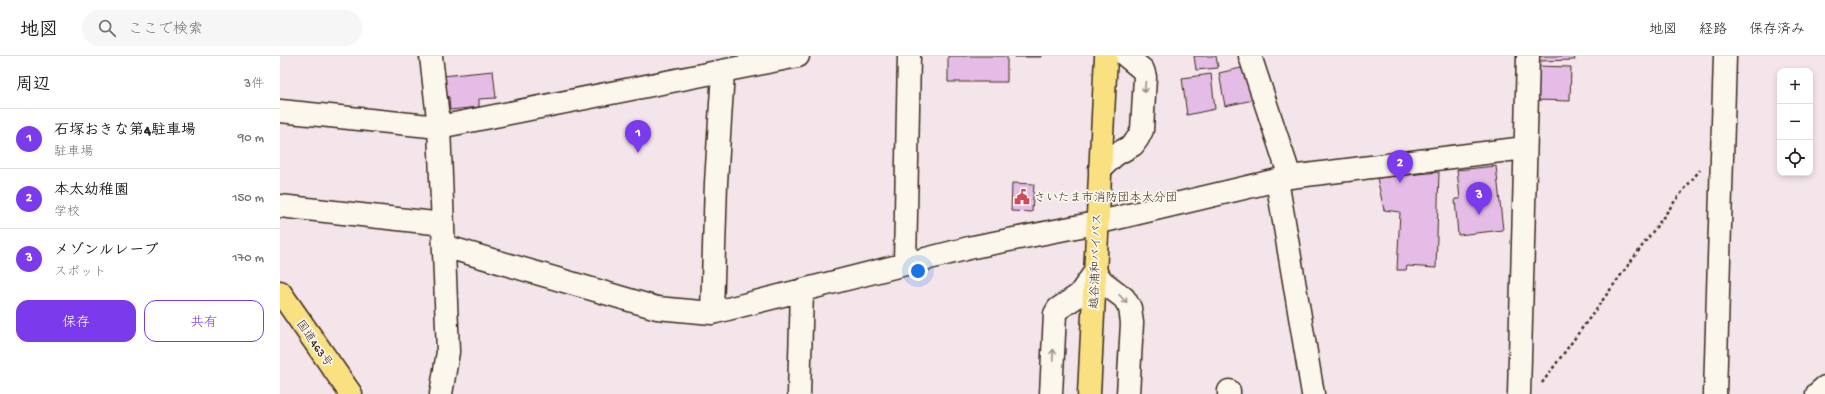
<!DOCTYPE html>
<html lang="ja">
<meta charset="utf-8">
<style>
:root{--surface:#fff;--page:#f6f6f6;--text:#202124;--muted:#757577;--line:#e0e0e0;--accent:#7c3aed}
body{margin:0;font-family:"Gochi Hand","Klee One",sans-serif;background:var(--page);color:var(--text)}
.controls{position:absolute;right:12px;top:12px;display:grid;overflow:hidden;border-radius:8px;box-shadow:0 2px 6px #0003}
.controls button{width:36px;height:36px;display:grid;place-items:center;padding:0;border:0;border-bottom:1px solid var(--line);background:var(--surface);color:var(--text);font:20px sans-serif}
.you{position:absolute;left:638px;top:215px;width:14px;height:14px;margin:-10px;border:3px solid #fff;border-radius:50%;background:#1a73e8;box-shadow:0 0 0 6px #1a73e833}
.badge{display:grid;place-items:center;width:26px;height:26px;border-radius:50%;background:var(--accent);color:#fff;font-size:13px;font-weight:700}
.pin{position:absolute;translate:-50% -33px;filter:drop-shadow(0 1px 2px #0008)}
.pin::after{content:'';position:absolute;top:21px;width:14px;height:12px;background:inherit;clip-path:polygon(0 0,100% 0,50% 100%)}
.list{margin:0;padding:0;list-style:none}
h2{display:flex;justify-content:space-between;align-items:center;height:52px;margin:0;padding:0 16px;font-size:17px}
h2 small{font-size:13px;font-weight:400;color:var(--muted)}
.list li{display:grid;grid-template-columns:26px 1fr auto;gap:12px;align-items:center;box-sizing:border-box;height:60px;padding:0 16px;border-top:1px solid var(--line)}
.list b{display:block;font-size:15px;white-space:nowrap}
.list p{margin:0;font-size:13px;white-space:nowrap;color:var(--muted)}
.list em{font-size:13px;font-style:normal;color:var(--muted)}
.actions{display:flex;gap:8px;padding:12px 16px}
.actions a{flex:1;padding:9px 0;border:1px solid var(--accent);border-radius:12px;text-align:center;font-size:14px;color:var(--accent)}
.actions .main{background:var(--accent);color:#fff}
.icon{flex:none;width:22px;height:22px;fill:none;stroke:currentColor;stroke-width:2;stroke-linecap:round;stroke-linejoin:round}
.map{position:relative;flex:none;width:1545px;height:338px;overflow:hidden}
header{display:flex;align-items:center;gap:24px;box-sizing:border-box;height:56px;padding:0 20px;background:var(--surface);border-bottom:1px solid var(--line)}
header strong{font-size:19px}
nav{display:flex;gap:22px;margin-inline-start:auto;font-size:14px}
.search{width:280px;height:36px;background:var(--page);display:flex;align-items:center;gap:10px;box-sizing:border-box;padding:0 14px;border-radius:22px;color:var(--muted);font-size:15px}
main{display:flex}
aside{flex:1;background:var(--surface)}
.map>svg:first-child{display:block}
</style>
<header>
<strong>地図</strong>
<div class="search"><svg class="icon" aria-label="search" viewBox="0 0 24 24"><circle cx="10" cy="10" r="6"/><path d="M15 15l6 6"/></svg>ここで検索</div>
<nav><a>地図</a><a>経路</a><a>保存済み</a></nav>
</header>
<main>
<aside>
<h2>周辺<small>3件</small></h2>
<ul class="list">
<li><span class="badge">1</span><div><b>石塚おきな第4駐車場</b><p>駐車場</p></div><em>90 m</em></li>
<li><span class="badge">2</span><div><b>本太幼稚園</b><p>学校</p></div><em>150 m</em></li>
<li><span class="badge">3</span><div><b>メゾンルレーブ</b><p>スポット</p></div><em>170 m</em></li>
</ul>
<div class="actions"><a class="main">保存</a><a>共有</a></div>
</aside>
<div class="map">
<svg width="1545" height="338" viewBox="0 0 1545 338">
<rect width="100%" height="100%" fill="#f4e5ea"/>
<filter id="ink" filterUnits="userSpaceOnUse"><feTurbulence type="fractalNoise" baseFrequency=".025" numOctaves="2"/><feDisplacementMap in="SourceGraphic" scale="8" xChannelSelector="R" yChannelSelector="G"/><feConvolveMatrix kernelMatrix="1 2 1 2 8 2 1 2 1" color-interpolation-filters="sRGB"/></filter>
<g filter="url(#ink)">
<path fill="#e4bce5" stroke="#3b2a1e" d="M668,0h59v26h-59z
M735,0h26v1h-26z
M914,0h22l2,12 -22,2z
M1259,0h35l1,4 -36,1z
M1258,10l33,1 -1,34 -34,-1z
M965,11l8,33 -28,6 -6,-33z
M213,15l3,27 -17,1v8l-29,3 -1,-13h-4l-3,-21z
M931,18l4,35 -28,6 -5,-37z
M1216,110l7,64 -45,5 -3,-36h5l-3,-29z
M1159,116l-3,96 -29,-2 -1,4h-9l3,-58 -16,-2 -7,-32z
M732,127l22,1 -2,28 -21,-1z"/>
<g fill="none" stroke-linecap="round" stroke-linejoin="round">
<defs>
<path id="minor" d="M151,0l8,71 9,225 -7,42
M970,0l40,121
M0,55l159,16 359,-71
M820,113l15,-14 18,-10 5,-7 4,-8 3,-53 -2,-7 -17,-14
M997,124l36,214
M0,150l163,18
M164,190l213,62 55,5 261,-66 123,-24 194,-46 235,-29
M625,208l4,-208
M432,257l4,-130 7,-111
M519,338l3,-104
M771,338l4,-80 3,-5 21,-14 16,-23 8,10 21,16 6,10 2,15 -4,71
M949,338v-3
M1239,338l9,-338
M1435,338l10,-338
M1537,338l8,-7"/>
<path id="highway" d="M0,236l71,102
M809,338l17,-338"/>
</defs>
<use href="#minor" stroke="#3b2a1e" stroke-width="25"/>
<use href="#highway" stroke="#3b2a1e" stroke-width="25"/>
<path stroke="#3b2a1e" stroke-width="2.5" stroke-dasharray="3 3" stroke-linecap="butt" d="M1262,327l136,-186 22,-27"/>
<use href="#minor" stroke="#fbf7ec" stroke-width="22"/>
<use href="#highway" stroke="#f9e181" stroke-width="22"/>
</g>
<defs><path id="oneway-shaft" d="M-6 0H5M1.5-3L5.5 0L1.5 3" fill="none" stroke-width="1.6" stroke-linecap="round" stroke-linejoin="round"/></defs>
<g stroke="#9b9085">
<use href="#oneway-shaft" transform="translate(865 31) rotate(94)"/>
<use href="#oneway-shaft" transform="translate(843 243) rotate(48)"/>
<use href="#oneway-shaft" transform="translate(773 299) rotate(-87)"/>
</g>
</g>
<defs>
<symbol id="civic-bare" viewBox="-9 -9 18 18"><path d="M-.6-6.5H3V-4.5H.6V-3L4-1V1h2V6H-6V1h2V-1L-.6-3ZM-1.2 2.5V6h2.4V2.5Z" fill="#d1495b" stroke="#fbf7ec" stroke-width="2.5" paint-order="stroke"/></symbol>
</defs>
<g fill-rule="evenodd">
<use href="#civic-bare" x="731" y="130" width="22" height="22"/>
</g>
<g text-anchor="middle" stroke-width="3.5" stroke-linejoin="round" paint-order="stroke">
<g font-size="12" fill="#3b2a1e" stroke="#fbf7ec" text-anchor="start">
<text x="754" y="145">さいたま市消防団本太分団</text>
</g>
<g font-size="12" fill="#3b2a1e" stroke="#fbf7ec">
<text transform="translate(815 205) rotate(-88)" y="4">越谷浦和バイパス</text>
<text transform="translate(35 287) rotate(55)" y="4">国道463号</text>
</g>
</g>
</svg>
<div class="controls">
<button>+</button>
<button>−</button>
<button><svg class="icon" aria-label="locate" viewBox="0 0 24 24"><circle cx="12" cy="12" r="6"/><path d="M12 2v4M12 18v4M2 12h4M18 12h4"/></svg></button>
</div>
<div class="you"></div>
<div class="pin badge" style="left:358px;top:97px">1</div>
<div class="pin badge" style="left:1120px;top:127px">2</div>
<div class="pin badge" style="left:1199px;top:159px">3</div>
</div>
</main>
